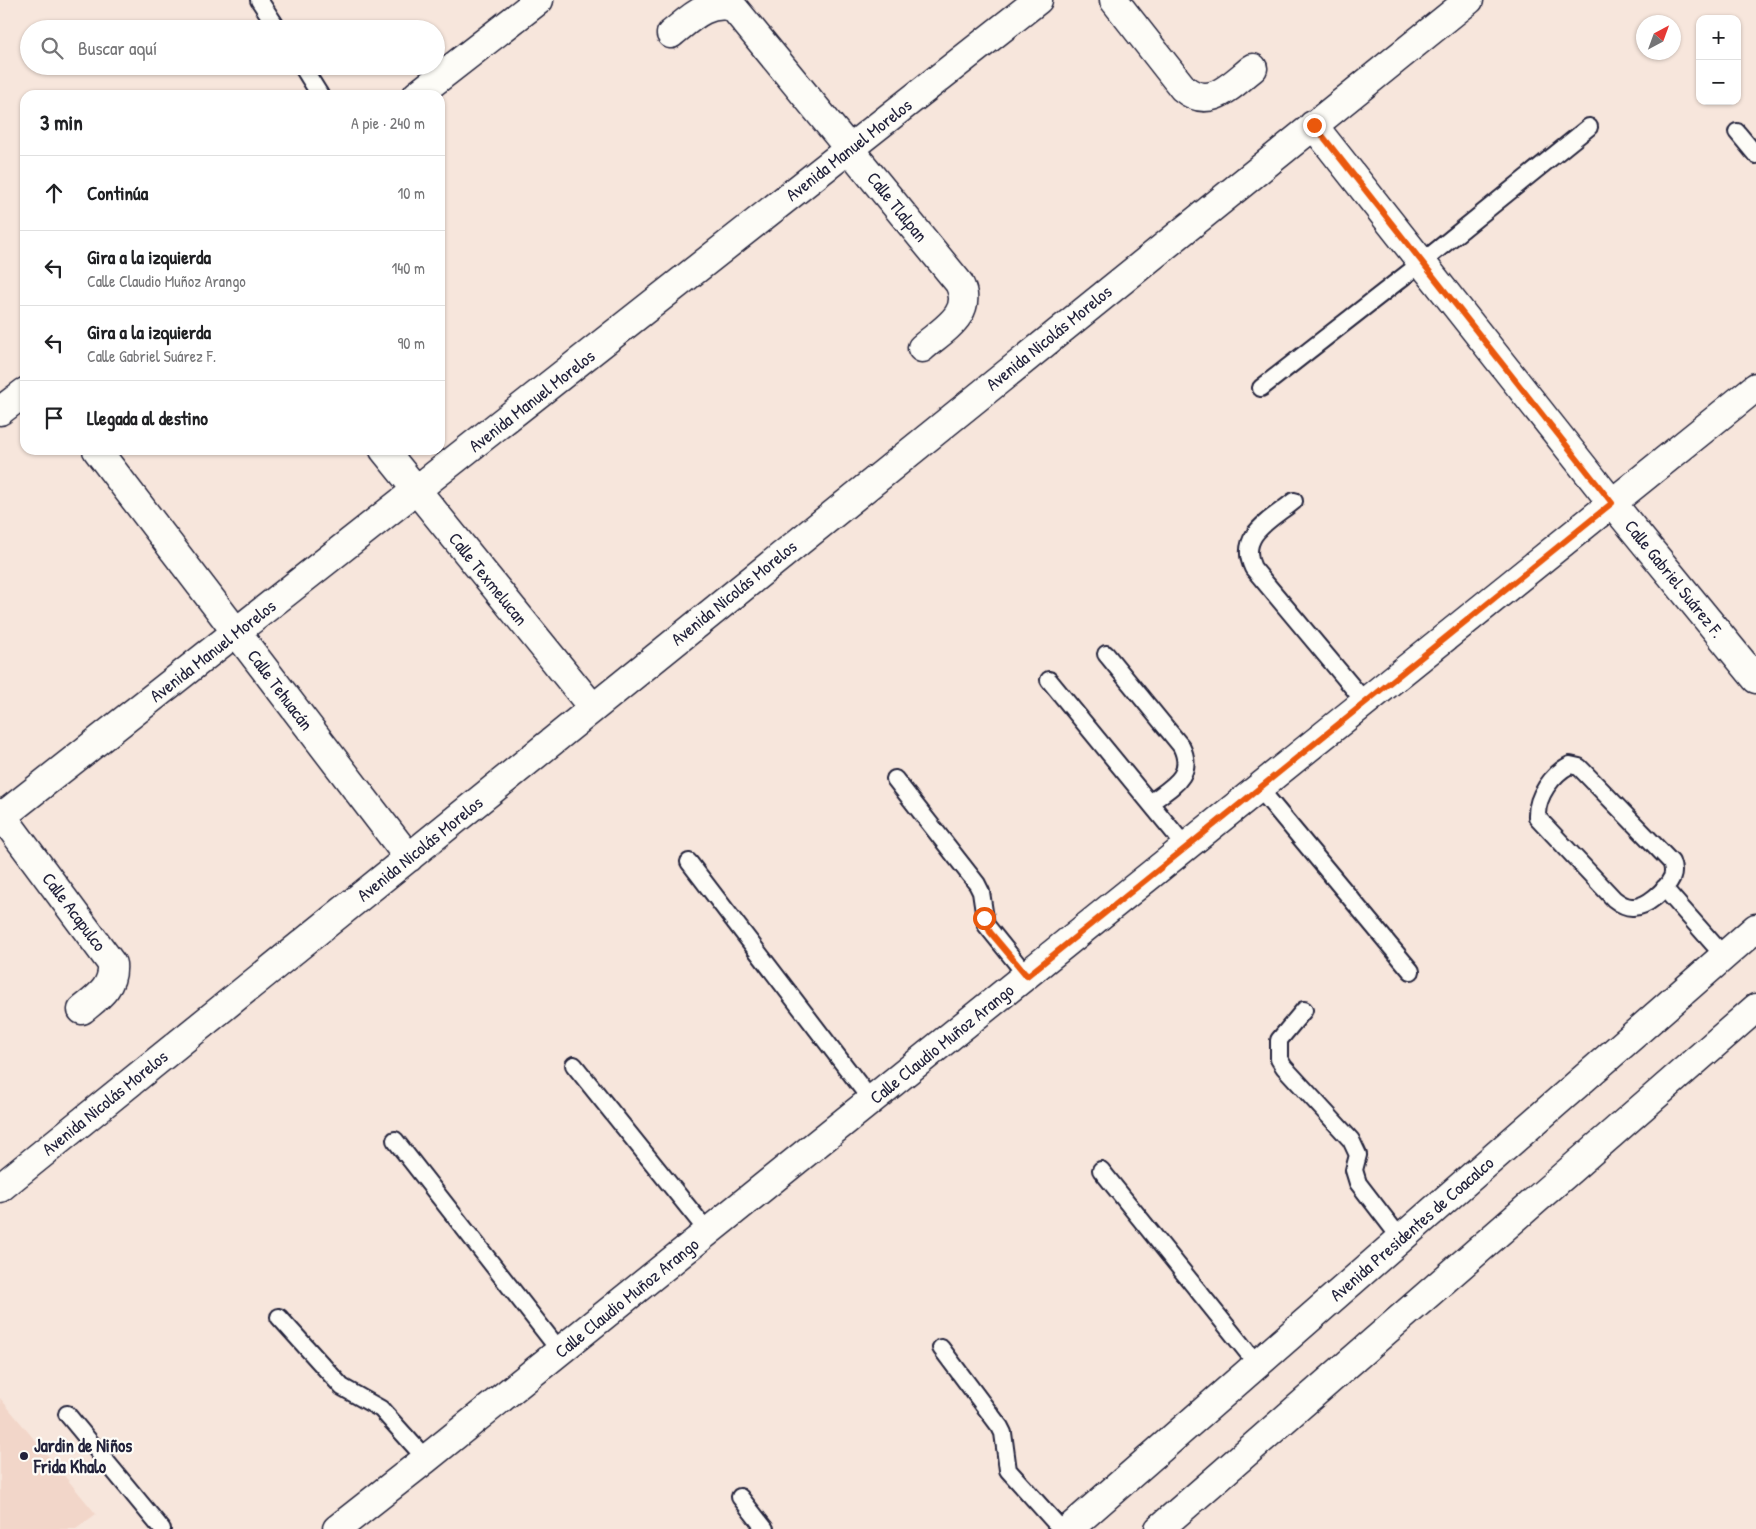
<!DOCTYPE html>
<html lang="es">
<meta charset="utf-8">
<style>
:root{--surface:#fff;--page:#f2f2f2;--text:#202124;--muted:#757577;--line:#e0e0e0}
body{margin:0;font-family:"Patrick Hand",sans-serif;background:var(--page);color:var(--text)}
.controls{position:absolute;right:15px;top:15px;display:grid;overflow:hidden;border-radius:10px;box-shadow:0 1px 4px #0004}
.controls button{width:45px;height:45px;display:grid;place-items:center;padding:0;border:0;border-bottom:1px solid var(--line);background:var(--surface);color:var(--text);font:25px sans-serif}
.compass{position:absolute;left:1636px;top:15px;width:45px;height:45px;border-radius:50%;background:var(--surface);box-shadow:0 1px 4px #0004;rotate:41deg}
.stop{position:absolute;width:15px;height:15px;margin:-11px;border:4px solid #ea580c;border-radius:50%;background:#fff}
.stop.end{background:#ea580c;border-color:#fff;box-shadow:0 1px 5px #0008}
.list{margin:0;padding:0;list-style:none}
h2{display:flex;justify-content:space-between;align-items:center;height:65px;margin:0;padding:0 20px;font-size:21px}
h2 small{font-size:16px;font-weight:400;color:var(--muted)}
.list li{display:grid;grid-template-columns:32px 1fr auto;gap:15px;align-items:center;box-sizing:border-box;height:75px;padding:0 20px;border-top:1px solid var(--line)}
.list b{display:block;font-size:19px;white-space:nowrap}
.list p{margin:0;font-size:16px;white-space:nowrap;color:var(--muted)}
.list em{font-size:16px;font-style:normal;color:var(--muted)}
.icon{flex:none;width:28px;height:28px;fill:none;stroke:currentColor;stroke-width:2;stroke-linecap:round;stroke-linejoin:round}
.map{position:relative;flex:none;width:1756px;height:1529px;overflow:hidden}
.search{position:absolute;background:var(--surface);box-shadow:0 1px 4px #0004;left:20px;top:20px;width:425px;height:55px;display:flex;align-items:center;gap:12px;box-sizing:border-box;padding:0 18px;border-radius:28px;color:var(--muted);font-size:19px}
.panel{position:absolute;background:var(--surface);box-shadow:0 1px 4px #0004;left:20px;top:90px;width:425px;height:365px;border-radius:15px}
.map>svg:first-child{display:block}
</style>
<div class="map">
<svg width="1756" height="1529" viewBox="0 0 1756 1529">
<rect width="100%" height="100%" fill="#f7e6dc"/>
<filter id="ink" filterUnits="userSpaceOnUse"><feTurbulence type="fractalNoise" baseFrequency=".02" numOctaves="2"/><feDisplacementMap in="SourceGraphic" scale="10" xChannelSelector="R" yChannelSelector="G"/><feConvolveMatrix kernelMatrix="1 2 1 2 8 2 1 2 1" color-interpolation-filters="sRGB"/></filter>
<g filter="url(#ink)">
<path fill="#f2d6c9" d="M0,1398l96,116 -20,15h-76z"/>
<g fill="none" stroke-linecap="round" stroke-linejoin="round">
<defs>
<path id="lane" d="M259,0l19,29
M302,66l18,29
M1737,132l19,23
M1261,388l160,-125 168,-136
M1294,501c-23,19 -57,34 -41,67l112,134
M1106,654l75,92c15,30 -10,41 -31,57
M1049,680l137,167
M1570,765l9,2 4,4 88,91c2,5 3,10 1,15 -6,13 -26,31 -40,30 -7,0 -13,-4 -18,-8l-77,-82c-1,-20 15,-43 33,-52z
M895,779l82,105 4,8 5,33 41,51
M1259,788l152,183
M689,862l182,238
M1664,888l60,68
M1304,1010l-25,30v19l5,8 67,73 7,15 -4,15 4,13 43,56
M574,1065l134,167
M395,1140l165,211
M1101,1170l156,194
M279,1317l63,70 39,22 45,50
M941,1348l59,79 3,6 5,37 53,59
M67,1414l95,115
M740,1497l25,32"/>
<path id="street" d="M1114,0l69,88c27,23 48,-3 70,-20
M671,34c19,-15 36,-34 62,-27l226,276c16,31 -17,47 -37,65
M1313,125l299,378 144,176
M97,450l312,408
M384,450l209,258
M0,813l112,151c2,23 -14,33 -30,46
M0,818l1038,-818
M0,1188l1469,-1188
M337,1529l89,-70 1330,-1072"/>
<path id="secondary" d="M417,95l122,-95
M0,411l25,-19
M1069,1529l687,-601
M1159,1529l597,-521"/>
</defs>
<use href="#lane" stroke="#22223b" stroke-width="20"/>
<use href="#street" stroke="#22223b" stroke-width="31"/>
<use href="#secondary" stroke="#22223b" stroke-width="31"/>
<use href="#lane" stroke="#fdfcf7" stroke-width="16"/>
<use href="#street" stroke="#fdfcf7" stroke-width="28"/>
<use href="#secondary" stroke="#fdfcf7" stroke-width="28"/>
</g>
</g>
<g fill="none" stroke-linecap="round" stroke-linejoin="round" filter="url(#ink)">
<path stroke="#ea580c" stroke-width="6" d="M984,918l6,14 37,44 585,-473 -298,-378"/>
</g>
<circle fill="#22223b" stroke="#fdfcf7" stroke-width="2" cx="24" cy="1456" r="5"/>
<g text-anchor="middle" stroke-width="4.5" stroke-linejoin="round" paint-order="stroke">
<g font-size="18" fill="#22223b" stroke="#fdfcf7">
<text transform="translate(849 150) rotate(-38)" y="6">Avenida Manuel Morelos</text>
<text transform="translate(897 207) rotate(51)" y="6">Calle Tlalpan</text>
<text transform="translate(1049 338) rotate(-39)" y="6">Avenida Nicolás Morelos</text>
<text transform="translate(532 401) rotate(-38)" y="6">Avenida Manuel Morelos</text>
<text transform="translate(488 579) rotate(51)" y="6">Calle Texmelucan</text>
<text transform="translate(1674 579) rotate(51)" y="6">Calle Gabriel Suárez F.</text>
<text transform="translate(734 593) rotate(-39)" y="6">Avenida Nicolás Morelos</text>
<text transform="translate(213 651) rotate(-38)" y="6">Avenida Manuel Morelos</text>
<text transform="translate(280 690) rotate(53)" y="6">Calle Tehuacán</text>
<text transform="translate(420 849) rotate(-39)" y="6">Avenida Nicolás Morelos</text>
<text transform="translate(74 912) rotate(53)" y="6">Calle Acapulco</text>
<text transform="translate(942 1044) rotate(-39)" y="6">Calle Claudio Muñoz Arango</text>
<text transform="translate(105 1103) rotate(-39)" y="6">Avenida Nicolás Morelos</text>
<text transform="translate(1412 1229) rotate(-41)" y="6">Avenida Presidentes de Coacalco</text>
<text transform="translate(627 1298) rotate(-39)" y="6">Calle Claudio Muñoz Arango</text>
</g>
<g font-size="18" font-weight="bold" fill="#22223b" stroke="#fdfcf7" text-anchor="start">
<text x="34" y="1452">Jardin de Niños<tspan x="34" dy="21">Frida Khalo</tspan></text>
</g>
</g>
</svg>
<div class="controls">
<button>+</button>
<button>−</button>
</div>
<svg class="compass" viewBox="-18 -18 36 36"><path d="M0-13l5 13h-10z" fill="#e53935"/><path d="M0 13l5-13h-10z" fill="#757577"/></svg>
<div class="stop" style="left:984px;top:918px"></div>
<div class="stop end" style="left:1314px;top:125px"></div>
<div class="search"><svg class="icon" aria-label="search" viewBox="0 0 24 24"><circle cx="10" cy="10" r="6"/><path d="M15 15l6 6"/></svg>Buscar aquí</div>
<section class="panel">
<h2>3 min<small>A pie · 240 m</small></h2>
<ul class="list">
<li><svg class="icon" aria-label="ahead" viewBox="0 0 24 24"><path d="M12 20V5M6 11l6-6 6 6"/></svg><div><b>Continúa</b></div><em>10 m</em></li>
<li><svg class="icon" aria-label="left" viewBox="0 0 24 24"><path d="M17 20v-9H6M10 6l-5 5 5 5"/></svg><div><b>Gira a la izquierda</b><p>Calle Claudio Muñoz Arango</p></div><em>140 m</em></li>
<li><svg class="icon" aria-label="left" viewBox="0 0 24 24"><path d="M17 20v-9H6M10 6l-5 5 5 5"/></svg><div><b>Gira a la izquierda</b><p>Calle Gabriel Suárez F.</p></div><em>90 m</em></li>
<li><svg class="icon" aria-label="arrive" viewBox="0 0 24 24"><path d="M6 21V4h12l-3 4 3 4H6"/></svg><div><b>Llegada al destino</b></div></li>
</ul>
</section>
</div>
